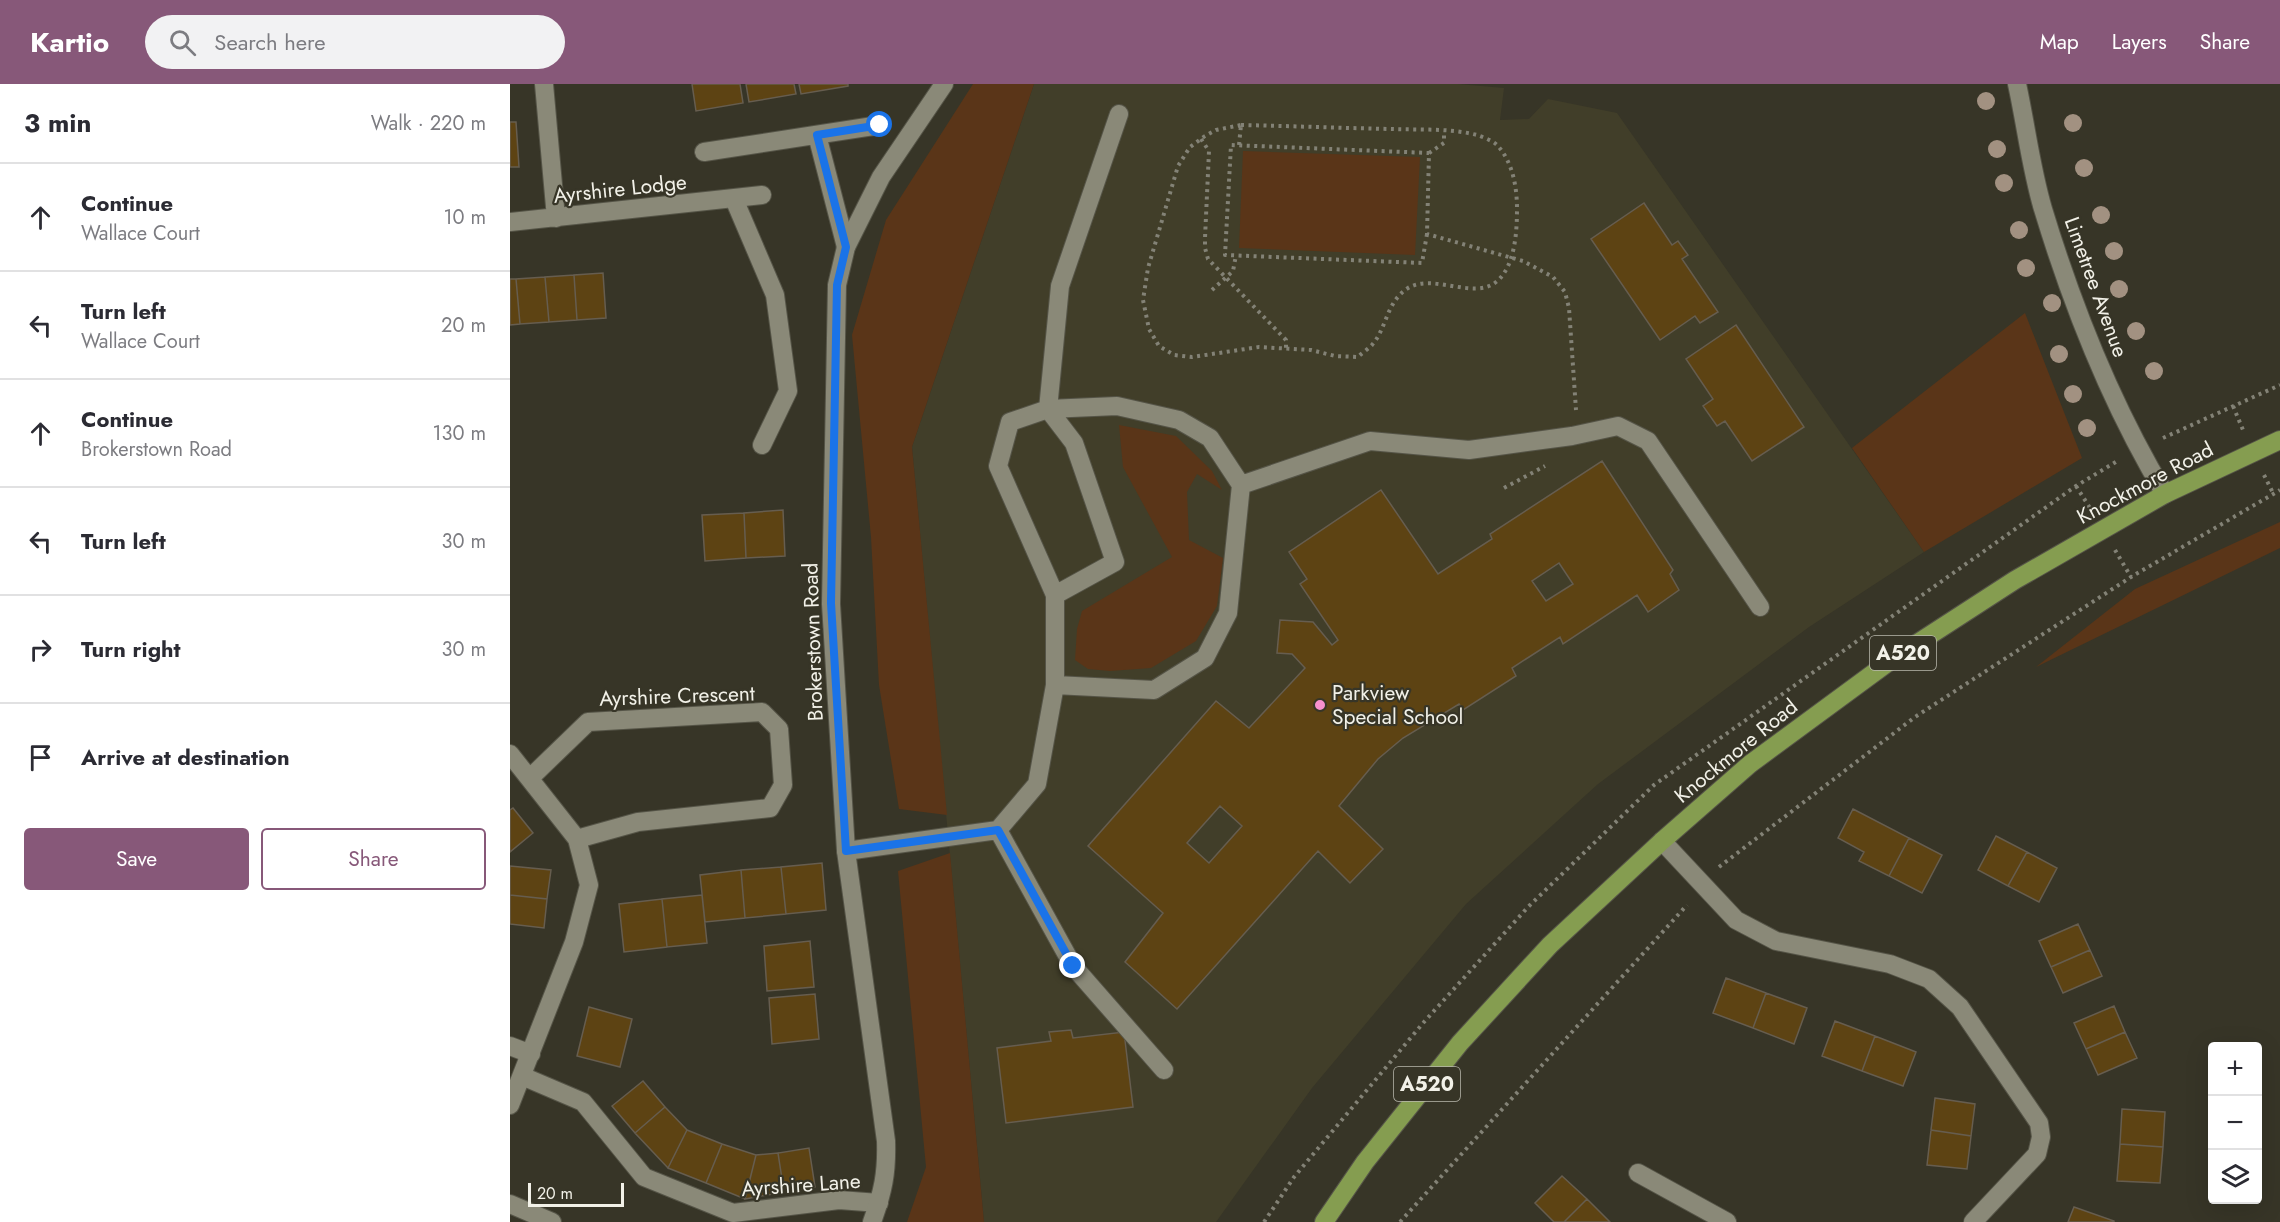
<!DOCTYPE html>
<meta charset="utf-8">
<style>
:root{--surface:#fff;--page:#f2f2f3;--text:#2b2b33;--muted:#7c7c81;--line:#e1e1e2;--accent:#875879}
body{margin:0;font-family:Jost,sans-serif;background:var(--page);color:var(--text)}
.controls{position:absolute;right:18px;bottom:18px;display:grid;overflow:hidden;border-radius:6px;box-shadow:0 6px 24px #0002}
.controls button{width:54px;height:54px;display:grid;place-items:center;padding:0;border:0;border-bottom:2px solid var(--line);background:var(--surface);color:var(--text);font:30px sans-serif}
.scale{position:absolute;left:18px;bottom:15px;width:96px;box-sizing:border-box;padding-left:6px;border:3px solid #f2f1e8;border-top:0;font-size:16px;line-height:21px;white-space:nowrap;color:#f2f1e8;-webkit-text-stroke:4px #373527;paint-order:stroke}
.stop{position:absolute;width:18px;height:18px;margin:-14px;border:4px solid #1a73e8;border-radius:50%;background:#fff}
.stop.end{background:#1a73e8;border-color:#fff;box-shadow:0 2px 6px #0008}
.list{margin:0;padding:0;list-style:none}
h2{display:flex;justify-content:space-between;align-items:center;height:78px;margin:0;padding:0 24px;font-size:26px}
h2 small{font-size:20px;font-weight:400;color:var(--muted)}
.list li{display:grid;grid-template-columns:39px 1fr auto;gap:18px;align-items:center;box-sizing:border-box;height:108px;padding:0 24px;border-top:2px solid var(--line)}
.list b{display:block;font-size:22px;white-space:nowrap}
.list p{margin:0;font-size:20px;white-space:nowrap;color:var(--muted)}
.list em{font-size:20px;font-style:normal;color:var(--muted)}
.actions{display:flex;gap:12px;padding:18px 24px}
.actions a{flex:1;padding:14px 0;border:2px solid var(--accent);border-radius:6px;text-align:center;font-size:21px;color:var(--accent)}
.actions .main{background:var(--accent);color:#fff}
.icon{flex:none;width:33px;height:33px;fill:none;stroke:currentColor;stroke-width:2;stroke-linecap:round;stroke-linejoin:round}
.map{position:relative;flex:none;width:1770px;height:1138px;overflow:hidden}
header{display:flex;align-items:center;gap:36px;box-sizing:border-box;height:84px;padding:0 30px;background:var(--accent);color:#fff}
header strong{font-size:28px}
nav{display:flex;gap:33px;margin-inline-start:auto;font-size:21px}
.search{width:420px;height:54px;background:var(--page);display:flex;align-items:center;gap:15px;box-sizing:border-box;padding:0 21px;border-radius:33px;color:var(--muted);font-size:22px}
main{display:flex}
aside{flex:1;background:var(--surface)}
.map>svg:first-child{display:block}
</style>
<header>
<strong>Kartio</strong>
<div class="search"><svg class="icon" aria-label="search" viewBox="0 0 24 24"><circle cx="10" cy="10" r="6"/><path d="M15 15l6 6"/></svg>Search here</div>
<nav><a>Map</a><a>Layers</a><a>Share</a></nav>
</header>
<main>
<aside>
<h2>3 min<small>Walk · 220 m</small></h2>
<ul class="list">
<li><svg class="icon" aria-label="ahead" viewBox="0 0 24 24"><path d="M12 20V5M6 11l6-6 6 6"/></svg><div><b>Continue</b><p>Wallace Court</p></div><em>10 m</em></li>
<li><svg class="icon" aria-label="left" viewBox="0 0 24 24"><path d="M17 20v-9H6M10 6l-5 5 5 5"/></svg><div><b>Turn left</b><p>Wallace Court</p></div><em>20 m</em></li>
<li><svg class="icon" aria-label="ahead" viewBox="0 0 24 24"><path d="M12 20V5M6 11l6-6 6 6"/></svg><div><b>Continue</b><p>Brokerstown Road</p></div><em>130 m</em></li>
<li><svg class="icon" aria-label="left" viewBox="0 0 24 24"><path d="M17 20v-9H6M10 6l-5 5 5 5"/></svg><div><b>Turn left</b></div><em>30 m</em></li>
<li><svg class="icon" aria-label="right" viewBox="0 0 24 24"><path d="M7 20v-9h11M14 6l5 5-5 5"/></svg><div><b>Turn right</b></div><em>30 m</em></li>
<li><svg class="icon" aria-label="arrive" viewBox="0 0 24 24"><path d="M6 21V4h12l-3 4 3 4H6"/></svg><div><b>Arrive at destination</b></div></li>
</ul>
<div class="actions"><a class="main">Save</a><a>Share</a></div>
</aside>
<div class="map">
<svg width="1770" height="1138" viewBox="0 0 1770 1138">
<rect width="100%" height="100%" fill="#373527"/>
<path fill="#413e29" d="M524,0h424l46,4 -4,32 29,-1 19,-20 69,14 307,439 -115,75 -211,157 -132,120 -154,184 -96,134h-232l-72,-775z"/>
<path fill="#5a3518" d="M463,0h61l-122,363 35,368 -48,-6 -20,-124 -8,-148 -19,-202 34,-115z
M733,67l177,6 -5,98 -176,-7z
M1515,229l57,145 -158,94 -72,-104z
M609,341l57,11 36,35 10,19 -25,-16 -10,18 2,48 34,18 -6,48 -21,35 -45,27 -41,3 -22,-2 -13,-9 2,-31 5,-18 90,-54 -49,-90z
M1770,438v26l-244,119 99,-78z
M440,769l34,369h-77l19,-55 -28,-296z"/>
<path fill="#5d4313" stroke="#665d4f" stroke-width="1.5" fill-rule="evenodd" d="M182,0h48l3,19 -47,8z
M236,0h48l2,10 -47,8z
M289,0h49v2l-47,8z
M0,38h6l3,45h-9z
M1134,119l28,42 6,-4 10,14 -6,4 36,53 -18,11 -5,-7 -35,24 -69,-101z
M93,189l3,45 -29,2 -3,-45z
M64,191l3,45 -28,2 -4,-45z
M35,193l4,45 -29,2 -4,-45z
M0,195h6l4,45 -10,1z
M1226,241l68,102 -52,34 -27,-40 -8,5 -14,-20 10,-7 -27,-40z
M1092,377l71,109 -3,4 9,16 -31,22 -11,-17 -74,49 -3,-7 -48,31 4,8 -53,34 -4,-6 -56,34 -25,21 -39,47 44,43 -33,34 -32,-32 -141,158 -52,-47 38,-49 -75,-67 128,-145 33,27 56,-60 -13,-14 -15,-1 3,-33 33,2 19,23 6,-5 -38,-56 7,-5 -18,-27 92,-62 57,84 54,-35 -2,-5zM1049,479l14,21 -27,17 -14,-20zM710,722l22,20 -33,37 -22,-20z
M273,426l2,46 -39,2 -2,-45z
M234,429l2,45 -41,3 -3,-46z
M3,724l20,25 -23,19v-42z
M1343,725l56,29 -20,38 -30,-15 5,-9 -26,-14z
M1486,752l31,16 -19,34 -30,-16z
M1399,754l33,17 -20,38 -33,-17z
M1517,768l30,16 -18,34 -31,-16z
M312,779l4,47 -40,4 -5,-47z
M0,782l41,4 -4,29 -37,-4z
M271,783l5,47 -41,4 -4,-48z
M231,786l4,48 -40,4 -5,-47z
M0,811l37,4 -3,29 -34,-4z
M192,811l5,48 -40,4 -5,-48z
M152,815l5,48 -43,5 -5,-48z
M1568,840l12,26 -39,17 -12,-26z
M300,857l4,46 -47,4 -3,-45z
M1580,866l12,26 -39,17 -12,-26z
M1216,894l40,15 -13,35 -40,-15z
M1256,909l41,15 -13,36 -41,-16z
M305,910l4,45 -47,5 -3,-46z
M1604,922l11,26 -39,17 -12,-26z
M79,923l43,12 -12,48 -43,-11z
M1325,937l40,15 -13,35 -40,-15z
M561,946l2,8 51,-6 9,75 -127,16 -9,-75 54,-7 -2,-9z
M1615,948l12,26 -39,17 -12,-26z
M1365,952l41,16 -13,34 -41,-15z
M133,997l22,26 -30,26 -23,-27z
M1425,1014l40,6 -4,32 -40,-6z
M155,1023l22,23 -19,38 -33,-35z
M1612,1025l43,3 -2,35 -43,-3z
M177,1046l35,14 -16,39 -38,-15z
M1421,1046l40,6 -4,33 -40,-4z
M212,1060l34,11 -11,44 -39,-16z
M1610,1060l43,3 -3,36 -43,-2z
M299,1064l6,39 -31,5 -6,-39z
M268,1069l6,39 -39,7 11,-44z
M1052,1092l25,23 -23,23h-10l-19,-19z
M1077,1115l23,23h-46z
M1564,1123l40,14v1h-46z"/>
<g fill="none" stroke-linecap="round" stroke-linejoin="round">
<defs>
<path id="service" d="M731,401l129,-44 99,9 103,-14 46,-10 30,15 112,166
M545,511l60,-33 -41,-119 -26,-34 12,-123 59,-172
M488,746l75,136 91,104
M336,767l152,-21 39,-46 18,-99v-90l-57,-129 12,-44 38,-13 69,-3 62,14 31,18 31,47 -13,128 -23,45 -51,32 -99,-5"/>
<path id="minor" d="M34,0l12,134
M1507,0c9,41 14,85 26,125 30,99 69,197 122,285
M307,51l29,112
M194,68l176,-27
M224,115l41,96 13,96 -26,54
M0,138l252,-27
M0,670l67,85 12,46 -15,57 -64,163
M20,694l58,-56 174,-10 17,17 4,56 -13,23 -132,14 -61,17
M1152,757l74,79 40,21 114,23 39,15 31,28 79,116 2,14 -4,17 -64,68
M0,962l21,8
M12,992l61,26 61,75 89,36 106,-13 40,3
M1128,1089l89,49
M0,1120l42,18"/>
<path id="tertiary" d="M362,1138c11,-30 15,-49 14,-81l-40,-290 -15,-247 6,-319 9,-38 35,-70 63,-93"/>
<path id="primary" d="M814,1138l41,-60 95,-119 90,-98 112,-104 88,-77 140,-103 125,-81 150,-86 115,-54"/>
</defs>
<use href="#service" stroke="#555447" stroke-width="20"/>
<use href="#minor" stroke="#555447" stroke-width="20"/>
<use href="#tertiary" stroke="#555447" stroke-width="20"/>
<use href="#primary" stroke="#555447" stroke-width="20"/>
<path stroke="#838276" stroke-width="4" stroke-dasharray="3 4.5" stroke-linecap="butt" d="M731,41c50,1 100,3 150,4 28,1 59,-1 86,6 6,2 16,6 20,10 16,17 20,43 20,64 0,23 -2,58 -21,73 -22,18 -63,-9 -88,6 -22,14 -21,40 -36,57 -4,4 -10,8 -14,12l-23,-1 -24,-6 -52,-3 -67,10 -18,-2 -15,-9 -10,-17 -6,-29 5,-32 30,-102 12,-19 15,-11 11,-6z
M691,55l8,12 -4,87v10l3,11 78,81v8
M729,61l2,-20
M919,69l15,-10v-12
M917,150l-5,29 -197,-8 6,-110 198,8 -2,81 96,27 30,16 12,15 4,16 7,102
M702,206l21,-19 3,-16
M1723,322l10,24
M1653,354l117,-53
M1754,391l9,18
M1566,402l14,22
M994,404l41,-22
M1605,466l16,27
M1209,783l196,-150 216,-140 149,-87
M754,1138l30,-45 130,-155 104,-115 126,-122 422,-299 43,-26
M890,1138l287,-317"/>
<use href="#service" stroke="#8a8978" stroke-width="18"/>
<use href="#minor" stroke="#8a8978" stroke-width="18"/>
<use href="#tertiary" stroke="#8a8978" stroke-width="18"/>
<use href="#primary" stroke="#859d50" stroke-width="18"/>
</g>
<g fill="#a29181">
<circle cx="1476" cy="17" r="9"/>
<circle cx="1563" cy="39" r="9"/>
<circle cx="1487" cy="65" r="9"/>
<circle cx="1574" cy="84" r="9"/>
<circle cx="1494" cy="99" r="9"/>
<circle cx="1591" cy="131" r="9"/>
<circle cx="1509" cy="146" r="9"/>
<circle cx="1604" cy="167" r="9"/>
<circle cx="1516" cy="184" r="9"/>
<circle cx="1609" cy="205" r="9"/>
<circle cx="1542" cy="219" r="9"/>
<circle cx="1626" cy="247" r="9"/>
<circle cx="1549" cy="270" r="9"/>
<circle cx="1644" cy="287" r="9"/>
<circle cx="1563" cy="310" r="9"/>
<circle cx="1577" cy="344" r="9"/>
</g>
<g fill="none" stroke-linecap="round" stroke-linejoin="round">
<path stroke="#1a73e8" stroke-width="8" d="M370,41l-63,10 29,112 -9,38 -6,318 15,248 152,-21 75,136"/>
</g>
<circle fill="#f790ce" stroke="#373527" stroke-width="2" cx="810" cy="621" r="6"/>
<g text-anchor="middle" stroke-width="4.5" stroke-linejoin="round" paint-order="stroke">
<g fill="#373527" stroke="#bab9ae" stroke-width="1.5">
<rect x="1360" y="552" width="66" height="34" rx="4.5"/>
<rect x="884" y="983" width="66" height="34" rx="4.5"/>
</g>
<g font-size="20" font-weight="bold" fill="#f2f1e8">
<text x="1393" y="576">A520</text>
<text x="917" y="1007">A520</text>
</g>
<g font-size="21" fill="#f2f1e8" stroke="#373527">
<text transform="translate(110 105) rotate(-6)" y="7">Ayrshire Lodge</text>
<text transform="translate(1586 203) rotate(70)" y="7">Limetree Avenue</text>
<text transform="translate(1635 399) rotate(-28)" y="7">Knockmore Road</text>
<text transform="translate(303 558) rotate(-92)" y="7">Brokerstown Road</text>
<text transform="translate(167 612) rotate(-2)" y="7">Ayrshire Crescent</text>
<text transform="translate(1226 667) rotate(-39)" y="7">Knockmore Road</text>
<text transform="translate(291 1101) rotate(-4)" y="7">Ayrshire Lane</text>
</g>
<g font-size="21" fill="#f2f1e8" stroke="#373527" text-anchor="start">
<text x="822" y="616">Parkview<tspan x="822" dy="24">Special School</tspan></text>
</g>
</g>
</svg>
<div class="controls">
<button>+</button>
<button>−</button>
<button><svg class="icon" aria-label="layers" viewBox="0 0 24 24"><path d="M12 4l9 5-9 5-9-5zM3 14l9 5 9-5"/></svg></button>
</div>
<div class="scale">20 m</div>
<div class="stop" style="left:370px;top:41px"></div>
<div class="stop end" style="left:563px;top:882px"></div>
</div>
</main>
